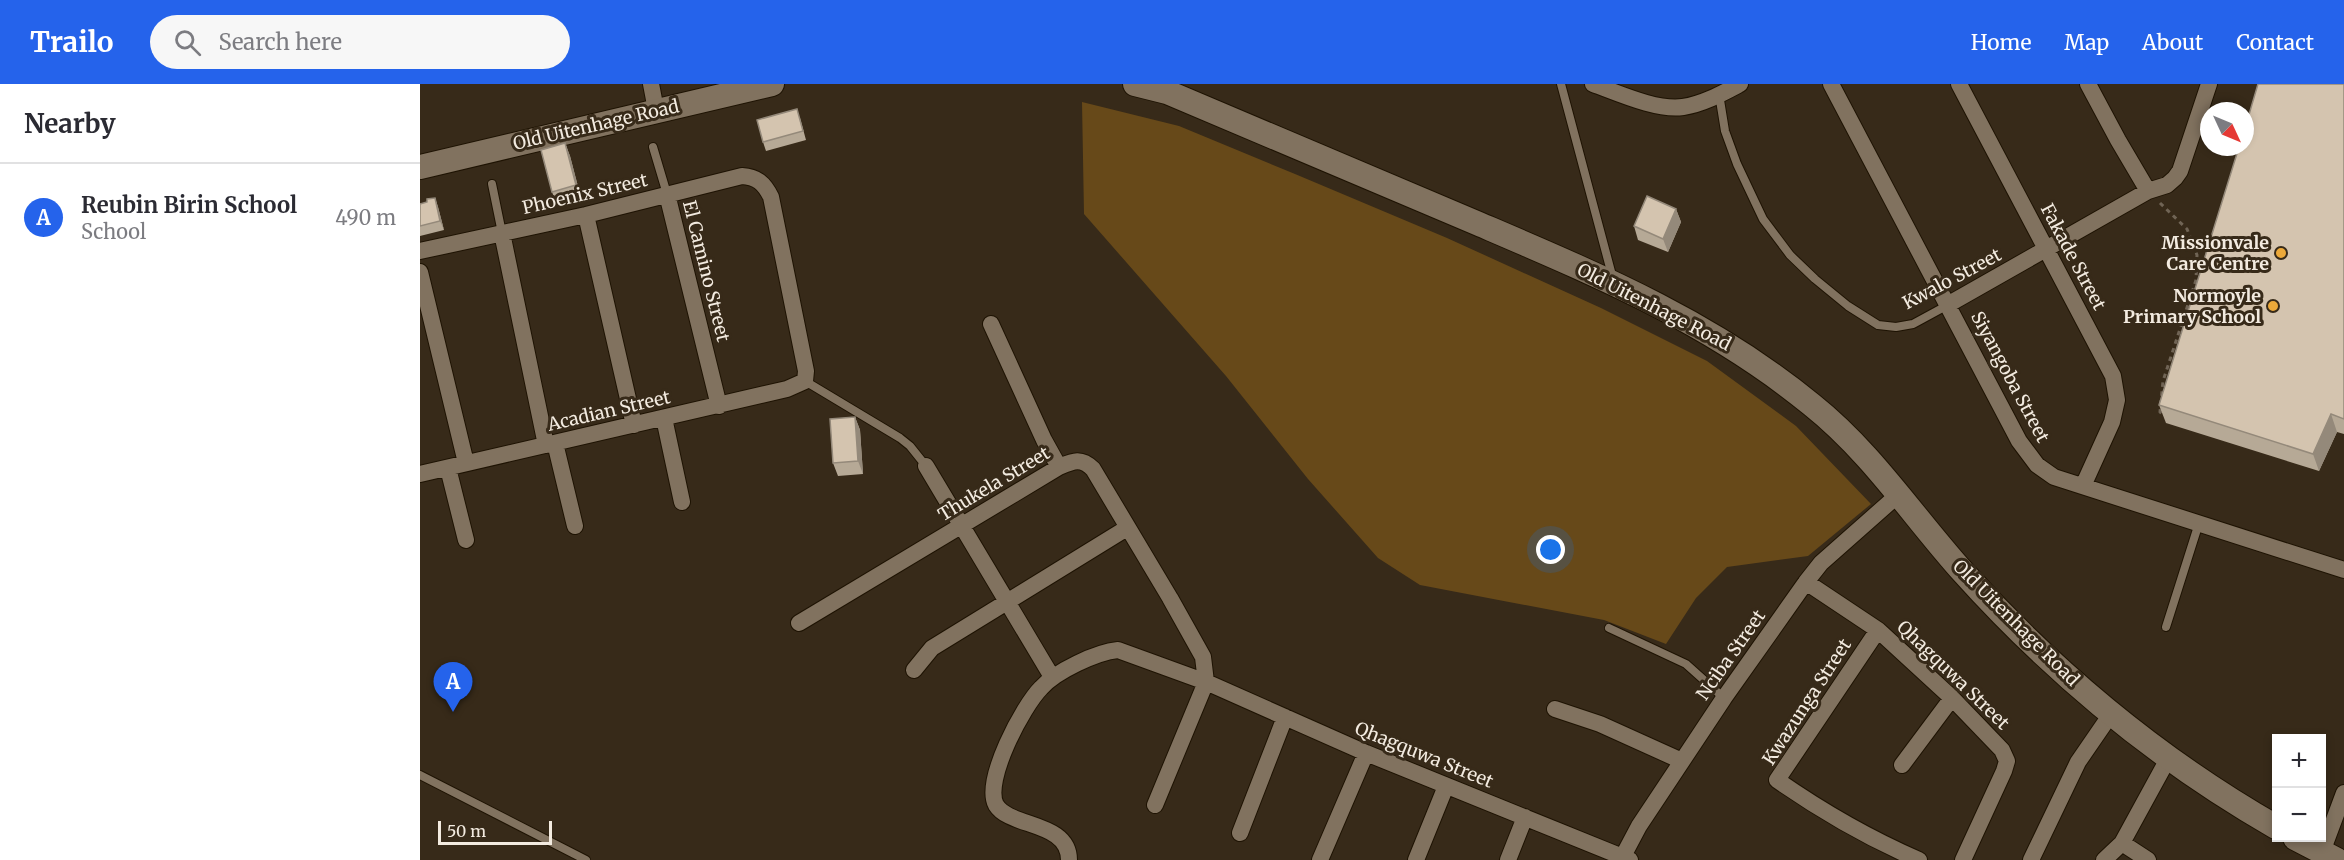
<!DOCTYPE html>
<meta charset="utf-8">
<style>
:root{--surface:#fff;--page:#f7f7f7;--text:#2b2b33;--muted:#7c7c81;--line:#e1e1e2;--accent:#2563eb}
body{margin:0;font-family:Merriweather,serif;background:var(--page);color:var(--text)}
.controls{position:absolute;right:18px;bottom:18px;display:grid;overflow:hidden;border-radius:0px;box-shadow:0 3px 9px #0003}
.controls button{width:54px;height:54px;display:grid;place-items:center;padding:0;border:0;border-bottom:2px solid var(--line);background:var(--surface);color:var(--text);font:30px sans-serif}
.compass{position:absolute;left:1780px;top:18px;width:54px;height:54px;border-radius:50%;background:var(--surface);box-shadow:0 3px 9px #0003;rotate:134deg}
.scale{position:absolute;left:18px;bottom:15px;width:114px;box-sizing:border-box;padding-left:6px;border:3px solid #f3ebe0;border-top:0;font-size:16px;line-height:21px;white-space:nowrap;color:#f3ebe0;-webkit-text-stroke:4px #372a19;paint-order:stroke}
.you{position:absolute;left:1131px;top:466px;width:21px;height:21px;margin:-15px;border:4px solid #fff;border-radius:50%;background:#1a73e8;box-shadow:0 0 0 9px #1a73e833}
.badge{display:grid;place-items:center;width:39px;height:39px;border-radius:50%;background:var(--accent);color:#fff;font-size:20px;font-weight:700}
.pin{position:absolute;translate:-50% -50px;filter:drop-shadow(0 2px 3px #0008)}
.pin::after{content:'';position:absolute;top:32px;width:21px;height:18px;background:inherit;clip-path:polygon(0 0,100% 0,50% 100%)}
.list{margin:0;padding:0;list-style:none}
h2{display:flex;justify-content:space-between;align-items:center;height:78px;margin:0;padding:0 24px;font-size:26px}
h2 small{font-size:20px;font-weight:400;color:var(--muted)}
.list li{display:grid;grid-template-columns:39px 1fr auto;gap:18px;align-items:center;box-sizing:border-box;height:108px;padding:0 24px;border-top:2px solid var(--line)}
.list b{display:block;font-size:22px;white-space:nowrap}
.list p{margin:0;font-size:20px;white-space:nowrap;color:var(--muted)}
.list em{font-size:20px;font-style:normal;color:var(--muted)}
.icon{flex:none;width:33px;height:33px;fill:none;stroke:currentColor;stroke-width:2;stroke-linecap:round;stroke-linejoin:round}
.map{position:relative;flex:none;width:1924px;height:776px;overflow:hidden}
header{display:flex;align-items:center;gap:36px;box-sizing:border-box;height:84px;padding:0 30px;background:var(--accent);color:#fff}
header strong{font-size:28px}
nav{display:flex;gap:33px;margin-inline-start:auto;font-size:21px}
.search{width:420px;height:54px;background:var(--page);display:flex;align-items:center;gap:15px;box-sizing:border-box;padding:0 21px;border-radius:33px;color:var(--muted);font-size:22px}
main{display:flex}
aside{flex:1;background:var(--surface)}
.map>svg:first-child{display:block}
</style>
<header>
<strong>Trailo</strong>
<div class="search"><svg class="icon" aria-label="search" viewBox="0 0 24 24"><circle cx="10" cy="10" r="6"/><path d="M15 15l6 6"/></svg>Search here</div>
<nav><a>Home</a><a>Map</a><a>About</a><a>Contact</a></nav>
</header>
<main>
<aside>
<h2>Nearby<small></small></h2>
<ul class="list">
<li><span class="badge">A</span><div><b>Reubin Birin School</b><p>School</p></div><em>490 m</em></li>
</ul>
</aside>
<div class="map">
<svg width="1924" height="776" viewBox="0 0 1924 776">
<rect width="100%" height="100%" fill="#372a19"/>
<path fill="#674919" d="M662,18l97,24 116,48 152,64 154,70 106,53 89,65 75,78 -63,52 -81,11 -31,31 -30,46 -62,-24 -184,-35 -42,-27 -70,-79 -82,-103 -142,-162z"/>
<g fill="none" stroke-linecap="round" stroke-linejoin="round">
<defs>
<path id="lane" d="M1141,0l52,195
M1299,10l6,37 12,33 26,55 27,36 25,24 33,27 30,19 18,2 17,-3 35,-19
M233,63l14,47
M72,100l10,49
M385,297l95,57 10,8 16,20
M1746,543l33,-104
M1189,544l77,36 38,34
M0,691l166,85"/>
<path id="street" d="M231,0l5,26
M1173,0c25,9 64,27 90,23 20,-3 40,-14 57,-23
M1411,0l188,357 18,24 17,12 290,93
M1539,0l154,292 4,24 -5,22 -29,64
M1668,0l30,56 30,51
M247,110l52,212
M166,131l48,210
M82,149l44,212
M0,167l166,-36 156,-39c15,1 22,7 29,21l35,174 -1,10 -18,8 -367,85
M0,188l46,191
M1529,220l199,-113 19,-6 8,-7 5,-7 29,-87
M571,240l53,116 15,27
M244,334l18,84
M135,359l20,83
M506,382l126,211
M28,384l18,72
M1386,498l72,48 74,68 50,52 5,11 -3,10 -41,89
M379,539l260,-156c14,-6 22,-10 34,2l77,129 33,59 3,25 -51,123
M1458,546l-101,150c46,32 91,58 142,80
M494,586l18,-22 195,-120
M1135,625l45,15 82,37
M1482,681l50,-67
M820,749l45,-116
M1702,759l26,17
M649,776c0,-39 -59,-32 -73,-55 -13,-24 27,-99 45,-117 15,-17 56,-36 77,-38l88,32 160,71 264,107
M900,776l46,-107
M996,776l30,-74
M1088,776l17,-43
M1201,776l18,-34 85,-128 82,-116 15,-19 78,-69
M1611,776l47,-98 33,-48
M1684,776l18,-17 47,-86
M1899,776l25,-67"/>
<path id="secondary" d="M715,0l32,8c104,43 208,87 312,132 119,51 232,98 333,181 59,47 100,110 150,166 90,100 197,189 314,256
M0,83l352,-83
M1875,754l42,22"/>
</defs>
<use href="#lane" stroke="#1e1303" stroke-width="10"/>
<use href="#street" stroke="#1e1303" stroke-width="18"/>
<use href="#secondary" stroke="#1e1303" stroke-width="26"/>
<path stroke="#706455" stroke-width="3" stroke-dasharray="4.5 4.5" stroke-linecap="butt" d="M1740,119l27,26 10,26 -1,25 -33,101 -3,31 5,4"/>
<use href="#lane" stroke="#81725f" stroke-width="8"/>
<use href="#street" stroke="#81725f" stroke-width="16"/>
<use href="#secondary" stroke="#81725f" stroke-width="24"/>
</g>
<path fill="#b6a996" d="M1924,0v350l-7,-2 -18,39 -153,-48 -7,-18z
M380,34l6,22 -40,11 -3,-9z
M145,59l5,13 11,42 -24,7 -5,-13z
M15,114l3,9 6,23 -24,6v-32l7,-2z
M1256,125l5,13 -13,30 -30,-12 -4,-14z
M435,333l5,13 3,44 -25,2 -5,-13z"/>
<path fill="#94897a" d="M145,59l5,13 11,42 -5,-13z
M15,114l3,9 6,23 -4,-9z
M1256,125l5,13 -13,30 -5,-13z
M1911,330l6,18 -18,39 -6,-17z
M435,333l5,13 3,44 -5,-13z"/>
<path fill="#d4c4af" stroke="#94897a" stroke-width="1.5" d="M1838,0h86v335l-13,-5 -18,40 -154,-49 80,-258h6v-19z
M377,25l6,22 -40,11 -6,-22z
M145,59l11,42 -24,7 -11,-42z
M1227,112l29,13 -13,30 -29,-13z
M15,114l5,23 -20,5v-22l7,-2v-3z
M435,333l3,44 -25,2 -3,-44z"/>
<g fill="#eca93a" stroke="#372a19" stroke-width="2">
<circle cx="1861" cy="169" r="6"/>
<circle cx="1853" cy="222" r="6"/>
</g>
<g text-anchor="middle" stroke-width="6" stroke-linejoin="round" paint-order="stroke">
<g font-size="18" fill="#f3ebe0" stroke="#372a19">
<text transform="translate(176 41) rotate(-13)" y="6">Old Uitenhage Road</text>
<text transform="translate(165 110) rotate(-13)" y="6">Phoenix Street</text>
<text transform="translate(1653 173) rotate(62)" y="6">Fakade Street</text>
<text transform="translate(286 187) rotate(76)" y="6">El Camino Street</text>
<text transform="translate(1532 195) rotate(-28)" y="6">Kwalo Street</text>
<text transform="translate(1234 223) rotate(27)" y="6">Old Uitenhage Road</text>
<text transform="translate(1590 293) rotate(62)" y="6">Siyangoba Street</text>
<text transform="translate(189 327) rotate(-13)" y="6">Acadian Street</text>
<text transform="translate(574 400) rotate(-31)" y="6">Thukela Street</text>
<text transform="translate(1596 539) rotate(45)" y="6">Old Uitenhage Road</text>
<text transform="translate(1311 571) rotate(-55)" y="6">Nciba Street</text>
<text transform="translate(1533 591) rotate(44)" y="6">Qhagquwa Street</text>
<text transform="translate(1387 618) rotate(-57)" y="6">Kwazunga Street</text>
<text transform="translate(1004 671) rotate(22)" y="6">Qhagquwa Street</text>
</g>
<g font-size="18" font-weight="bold" fill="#f3ebe0" stroke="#372a19" text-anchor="end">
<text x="1849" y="165">Missionvale<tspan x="1849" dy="21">Care Centre</tspan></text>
<text x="1841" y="218">Normoyle<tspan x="1841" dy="21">Primary School</tspan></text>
</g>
</g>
</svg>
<div class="controls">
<button>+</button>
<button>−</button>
</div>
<svg class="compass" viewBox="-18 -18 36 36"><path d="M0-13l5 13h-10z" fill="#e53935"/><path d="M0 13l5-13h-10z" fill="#7c7c81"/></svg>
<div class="scale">50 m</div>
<div class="you"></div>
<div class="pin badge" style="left:33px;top:628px">A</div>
</div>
</main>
